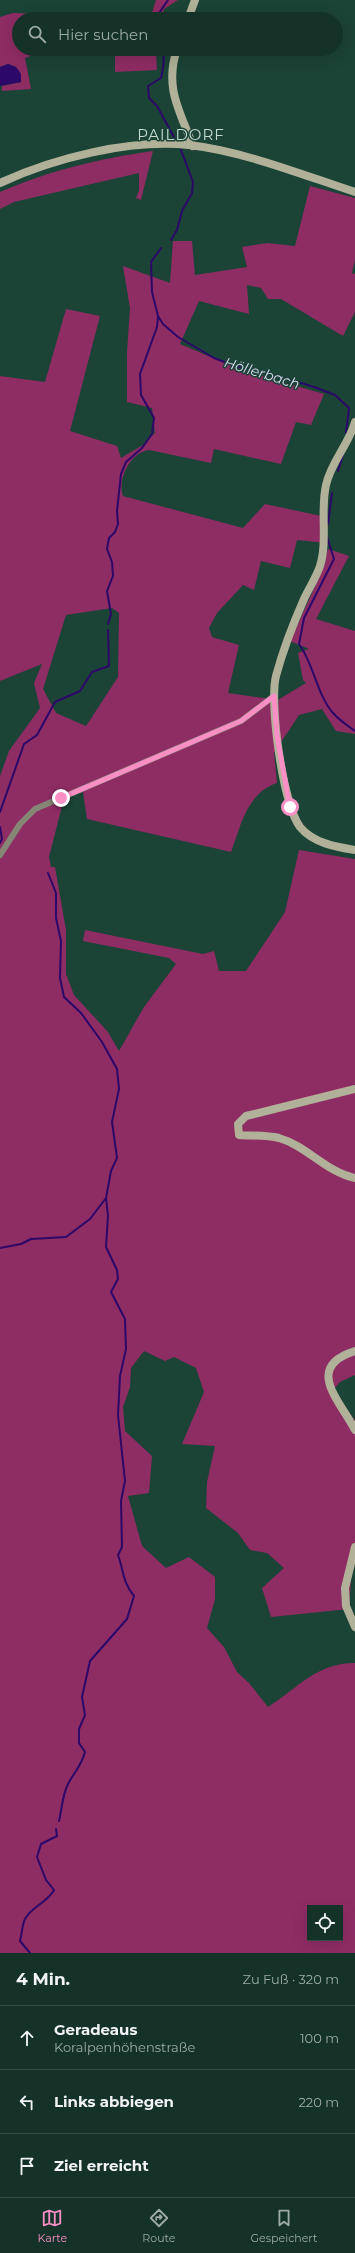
<!DOCTYPE html>
<html lang="de">
<meta charset="utf-8">
<style>
:root{--surface:#143228;--page:#213e34;--text:#f1f3f6;--muted:#9daaa8;--line:#334d45;--accent:#fa8fc6}
body{margin:0;font-family:Montserrat,sans-serif;background:var(--page);color:var(--text)}
.controls{position:absolute;right:12px;bottom:12px;display:grid;overflow:hidden;border-radius:0px;box-shadow:0 4px 16px #0002}
.controls button{width:36px;height:36px;display:grid;place-items:center;padding:0;border:0;border-bottom:1px solid var(--line);background:var(--surface);color:var(--text);font:20px sans-serif}
.stop{position:absolute;width:12px;height:12px;margin:-9px;border:3px solid #fa8fc6;border-radius:50%;background:#fff}
.stop.end{background:#fa8fc6;border-color:#fff;box-shadow:0 1px 4px #0008}
.list{margin:0;padding:0;list-style:none}
h2{display:flex;justify-content:space-between;align-items:center;height:52px;margin:0;padding:0 16px;font-size:17px}
h2 small{font-size:13px;font-weight:400;color:var(--muted)}
.list li{display:grid;grid-template-columns:26px 1fr auto;gap:12px;align-items:center;box-sizing:border-box;height:64px;padding:0 16px;border-top:1px solid var(--line)}
.list b{display:block;font-size:15px;white-space:nowrap}
.list p{margin:0;font-size:13px;white-space:nowrap;color:var(--muted)}
.list em{font-size:13px;font-style:normal;color:var(--muted)}
.icon{flex:none;width:22px;height:22px;fill:none;stroke:currentColor;stroke-width:2;stroke-linecap:round;stroke-linejoin:round}
.map{position:relative;flex:none;width:355px;height:1953px;overflow:hidden}
.search{position:absolute;background:var(--surface);box-shadow:0 4px 16px #0002;left:12px;right:12px;top:12px;height:44px;display:flex;align-items:center;gap:10px;box-sizing:border-box;padding:0 14px;border-radius:22px;color:var(--muted);font-size:15px}
.sheet{height:244px;background:var(--surface)}
nav{display:flex;justify-content:space-around;align-items:center;box-sizing:border-box;height:56px;border-top:1px solid var(--line);background:var(--surface);font-size:11px;color:var(--muted)}
nav a{display:grid;justify-items:center;gap:2px}
nav .on{color:var(--accent)}
.map>svg:first-child{display:block}
</style>
<div class="map">
<svg width="355" height="1953" viewBox="0 0 355 1953">
<rect width="100%" height="100%" fill="#1b4336"/>
<path fill="#8e2c64" fill-rule="evenodd" d="M156,0h22l-14,9 -3,10h-142v30h31l-25,9 6,31 -29,2v-5l19,-4v-8l-5,-7 -8,-3 -8,3v-50l13,-4 137,6z
M89,49h65l2,4 1,17 -42,2v-21l-13,1z
M153,151l-12,49 -5,-2 3,-7v-18l-125,29 -14,7v-17c51,-22 98,-33 153,-41z
M310,186l45,12v62l-3,13 3,1v38l-12,24 -62,-37h-13l-7,-11 -14,-3 2,29 -50,-13 -19,43 59,25 85,25 -13,31 -15,-3 -15,42 -67,-15 -3,14 -62,-13c-19,2 -32,30 -26,46l120,32 22,-24 61,13 1,26 -30,-3 -7,28 -29,-7 -7,29 -11,-5 -26,28 -8,15 3,9 27,8 -11,48 50,7 28,-17 -3,-3 -5,-27 11,-4 -19,-8 28,-61 10,-31 21,7 -33,63 39,12v103l-19,-3 -14,-22 -23,6 -25,38 3,30c-30,10 -36,42 -46,69l-144,-33 -4,-27 -19,6 -15,59 2,10h4l11,63v44l8,21 34,37 11,19 25,-44 32,-43 -7,-6 -86,-17 2,-11 118,24 11,-3 5,20h27l39,-59 14,-62 56,9v516l-15,7 -6,7 21,32v141l-3,3 -3,44 -78,8 -9,-29 22,-20 -17,-15 -17,-3 -12,-17 -32,-25 1,-26 8,-36 -33,-2 22,-52 -8,-24 -22,-11 -9,4 -21,-10 -13,17 -1,19 -7,20 2,24 27,25 -3,37 -21,3 14,50 24,22 23,-11 26,20v22l-8,29 17,19 13,25 12,11 19,24c30,-19 48,-44 87,-44v290h-355v-1177l9,-25 31,-43 -6,-25 8,-19 -42,17v-305l45,6 21,-73 34,7 -30,115 47,15 4,12 22,-13 12,-12 -3,-25 -25,-6v-50l3,-44 -7,-42 47,17 3,-42h19l3,34 52,-8 -5,-20 25,-4 28,3zM112,608l7,5 -1,64 -32,49 -30,-13 -13,-24 23,-74zM310,1908h30v30h-30z"/>
<path fill="#2c0869" d="M50,49h25l-2,5 -18,-1z
M8,64l8,3 5,7v8l-21,4v-19z"/>
<g fill="none" stroke-linecap="round" stroke-linejoin="round">
<path stroke="#2c0869" stroke-width="2" d="M155,19l13,-19
M161,49c5,8 2,19 0,29l-13,8 1,12 8,8 18,33
M171,240l6,-10 5,-19 10,-18 1,-11 -12,-32
M158,316l5,8 15,13 36,21 21,8 47,11 35,11 18,7 14,13 -3,25
M338,471l5,-16
M328,524l4,-31
M327,537l7,22 -30,59 -5,26c15,20 17,49 34,69 6,7 15,13 22,18
M108,624l3,-10 -4,-23 6,-15 -1,-14 -5,-13 2,-11 6,-6 3,-8 -1,-13 4,-37 5,-12 16,-14 10,-14 2,-16 -13,-23 -1,-21 17,-47 1,-11 -6,-24 -1,-30 10,-14
M0,812l24,-68 13,-9 18,-33 25,-11 12,-19 17,-6 -1,-36
M0,827l2,12 -2,4
M48,873l8,20v25l5,23 -1,37 4,19 17,16 21,29 15,27 2,20 -7,33 5,36 -6,13 -5,27 2,18 -2,31 11,23 1,9 -7,13 14,27 1,30 -6,27 -2,39 7,66 -4,20 1,46 -4,8c6,17 5,28 16,41l-7,23 -37,42 -8,36 3,18 -6,14v14l6,9c-4,15 -11,20 -17,32 -6,12 -6,25 -9,37
M0,1248l21,-4 10,-5 35,-2 24,-18 16,-21
M30,1953l-10,-12c2,-7 2,-16 5,-22 7,-13 22,-16 29,-29l-8,-10 -9,-23 4,-13 16,-8 -1,-7"/>
<path stroke="#868677" stroke-width="6" d="M0,855l20,-31 15,-15 206,-88 33,-25"/>
<path stroke="#b0b198" stroke-width="8" d="M188,19l7,-19
M177,49c-13,39 3,62 16,97
M0,183c54,-25 129,-44 189,-38 54,6 114,30 166,47
M355,422c-6,22 -24,40 -29,63 -6,26 2,55 -6,81 -4,12 -11,22 -16,33 -11,25 -21,51 -28,77 -7,28 7,128 24,151 13,16 36,20 55,23
M355,1089l-109,27 -8,8 1,11c12,1 28,0 40,3 28,8 47,34 76,40
M355,1351c-52,16 -14,51 0,79
M355,1547l-10,41 1,18 9,21"/>
</g>
<g fill="none" stroke-linecap="round" stroke-linejoin="round">
<path stroke="#fa8fc6" stroke-width="5" d="M61,798l180,-77 33,-25 3,40 13,71"/>
</g>
<g text-anchor="middle" stroke-width="3" stroke-linejoin="round" paint-order="stroke">
<g font-size="14" font-style="italic" fill="#dbd9f2" stroke="#1b4336">
<text transform="translate(262 373) rotate(17)" y="5">Höllerbach</text>
</g>
<g font-size="15" letter-spacing="1" fill="#c4dad1" stroke="#1b4336">
<text x="181" y="140">PAILDORF</text>
</g>
</g>
</svg>
<div class="controls">
<button><svg class="icon" aria-label="locate" viewBox="0 0 24 24"><circle cx="12" cy="12" r="6"/><path d="M12 2v4M12 18v4M2 12h4M18 12h4"/></svg></button>
</div>
<div class="stop" style="left:290px;top:807px"></div>
<div class="stop end" style="left:61px;top:798px"></div>
<div class="search"><svg class="icon" aria-label="search" viewBox="0 0 24 24"><circle cx="10" cy="10" r="6"/><path d="M15 15l6 6"/></svg>Hier suchen</div>
</div>
<section class="sheet">
<h2>4 Min.<small>Zu Fuß · 320 m</small></h2>
<ul class="list">
<li><svg class="icon" aria-label="ahead" viewBox="0 0 24 24"><path d="M12 20V5M6 11l6-6 6 6"/></svg><div><b>Geradeaus</b><p>Koralpenhöhenstraße</p></div><em>100 m</em></li>
<li><svg class="icon" aria-label="left" viewBox="0 0 24 24"><path d="M17 20v-9H6M10 6l-5 5 5 5"/></svg><div><b>Links abbiegen</b></div><em>220 m</em></li>
<li><svg class="icon" aria-label="arrive" viewBox="0 0 24 24"><path d="M6 21V4h12l-3 4 3 4H6"/></svg><div><b>Ziel erreicht</b></div></li>
</ul>
</section>
<nav>
<a class="on"><svg class="icon" aria-label="map" viewBox="0 0 24 24"><path d="M3 6l6-2 6 2 6-2v14l-6 2-6-2-6 2zM9 4v14M15 6v14"/></svg>Karte</a>
<a><svg class="icon" aria-label="directions" viewBox="0 0 24 24"><path d="M12 3l9 9-9 9-9-9zM9 14v-3h6M13 9l2 2-2 2"/></svg>Route</a>
<a><svg class="icon" aria-label="saved" viewBox="0 0 24 24"><path d="M7 4h10v16l-5-4-5 4z"/></svg>Gespeichert</a>
</nav>
